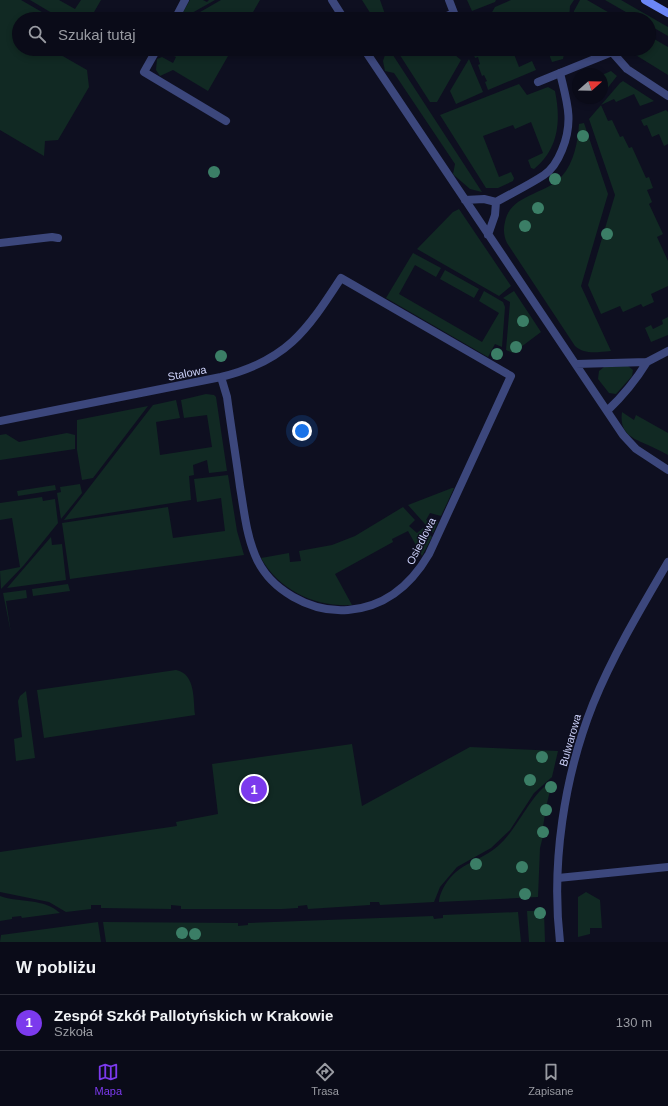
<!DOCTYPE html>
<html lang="pl">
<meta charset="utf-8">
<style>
:root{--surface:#0a0b18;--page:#181925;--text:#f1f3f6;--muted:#999ba2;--line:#2a2b37;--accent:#7c3aed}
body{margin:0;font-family:Arial,sans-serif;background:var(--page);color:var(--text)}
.compass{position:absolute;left:572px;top:68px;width:36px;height:36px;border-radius:50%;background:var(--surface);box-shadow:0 2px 6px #0003;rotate:70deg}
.you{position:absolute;left:302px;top:431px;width:14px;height:14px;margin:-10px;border:3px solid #fff;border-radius:50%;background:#1a73e8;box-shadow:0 0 0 6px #1a73e833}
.badge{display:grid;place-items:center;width:26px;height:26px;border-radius:50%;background:var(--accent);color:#fff;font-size:13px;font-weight:700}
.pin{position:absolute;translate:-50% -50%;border:2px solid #fff;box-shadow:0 1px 4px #0006}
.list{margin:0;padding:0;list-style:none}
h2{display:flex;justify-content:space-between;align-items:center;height:52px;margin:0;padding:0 16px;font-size:17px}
h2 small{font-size:13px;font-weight:400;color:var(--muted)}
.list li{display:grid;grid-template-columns:26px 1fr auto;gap:12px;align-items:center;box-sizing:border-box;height:56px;padding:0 16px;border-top:1px solid var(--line)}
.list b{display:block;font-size:15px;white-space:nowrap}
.list p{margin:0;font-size:13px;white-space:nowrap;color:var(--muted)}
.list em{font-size:13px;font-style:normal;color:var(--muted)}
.icon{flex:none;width:22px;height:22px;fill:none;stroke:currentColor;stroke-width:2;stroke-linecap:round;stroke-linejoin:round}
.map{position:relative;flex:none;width:668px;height:942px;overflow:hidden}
.search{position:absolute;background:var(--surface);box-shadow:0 2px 6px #0003;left:12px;right:12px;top:12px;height:44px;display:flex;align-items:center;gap:10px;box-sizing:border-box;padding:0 14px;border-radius:22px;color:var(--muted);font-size:15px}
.sheet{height:108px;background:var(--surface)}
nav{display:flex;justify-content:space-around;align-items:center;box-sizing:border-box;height:56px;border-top:1px solid var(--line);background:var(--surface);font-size:11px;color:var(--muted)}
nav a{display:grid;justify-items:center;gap:2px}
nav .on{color:var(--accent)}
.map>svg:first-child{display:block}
</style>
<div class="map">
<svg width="668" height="942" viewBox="0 0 668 942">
<rect width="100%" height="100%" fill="#0e0f20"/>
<path fill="#112923" d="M0,0h21l33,19h-35v30h36l-1,2 33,19 2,17 -31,53 -13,1 -1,15 -44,-26z
M30,0h29l16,9 6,-9h20l-11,19h-28z
M190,0h13l4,2 2,-2h6l-32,18 -1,-4z
M221,0h39l-11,19h-61z
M362,0h18l6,17 13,-5 2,7h-27z
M467,0h29l-1,2 -23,9z
M511,0h63l-4,6 -1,13h-17l-3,-7 -13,5 -2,-4 -15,6h-31l7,-12z
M580,0h7l33,19h-47l1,-8z
M605,0h16l47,27v9l-19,-11v-6h-11z
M649,36l19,11v28l-42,-26h23z
M167,49h65l-24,42 -35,-21 -13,6 -4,-6 1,-11 5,-2 11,6 3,-6 -8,-4z
M387,49h2l93,143 -12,-3 -15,-13 -2,-2 2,-10 -61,-91 -9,-2 -2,-10z
M396,49h52l13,11 -24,42h-7z
M512,49l7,18 13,-6 4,9 -48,20 -3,-8 2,-1 -3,-6 -2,1 -4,-11 2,-1 -2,-7 -3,1 -3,-9z
M547,49h18l-2,10 -11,3z
M469,59l14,33 -27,12 -6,-13z
M611,71l6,5 -15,19v-20z
M623,81l31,20 -14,5 -6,-12 -18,8 -2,-3 -13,6 7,16 4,-1 8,17 3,-1 6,12 3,-1 14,31 3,-1 4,11 -6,2 5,12 -3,2 14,30 -6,3 11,24v25l-17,8 3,8 -11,5 -2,-3 -18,8 -3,-6 -19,8 -13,-29 27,-90 -26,-76 31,-36z
M519,84l8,11 21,-8 7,4c6,29 4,58 -21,78l-3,-1 -3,-8 15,-7 -12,-31 -16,7 -2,-4 -30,11 16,41 12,-5 3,6 -1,3 -15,7h-12l-46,-73z
M666,110l2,2v32l-4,2 -5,-12 -7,3 -5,-12 -3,1 -3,-6z
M584,123l24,71 -27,92 30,65c-14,1 -26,4 -36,-5l-68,-103c-3,-6 -4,-14 -2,-21 5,-28 41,-27 57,-46 12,-13 16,-35 17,-52z
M459,209l52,77 -12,10 -82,-47 36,-37z
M413,253l28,15 -5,9 -21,-12 -16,29 83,48 17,-29 -20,-12 5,-10 19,11 2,5 -3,40 -7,-3 -7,13 -102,-59z
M445,270l34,19 -5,9 -34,-19z
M514,291l27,41 -28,21 -7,-3 4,-48 -7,-4z
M668,317v18l-17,7 -6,-14 6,-3 2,4 10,-5 -1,-4z
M628,366l5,4 -1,6 -16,18 -7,-1 -11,-14 1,-8 5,-4z
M206,394l8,1 2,2 11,74 -18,2 -2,-13 -14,5 1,10 -5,1 2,24 -127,20 89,-115 23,-5 4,18 -24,4 4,33 52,-8 -5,-32 -23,3 -3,-18z
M148,406l-55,72 -11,2 -5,-30v-30z
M622,412l12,8 2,-5 32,18v22c-6,-3 -13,-7 -20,-10 -15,-7 -29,-11 -26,-33z
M67,433l8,2v14l-75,11v-25l6,-1 13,8z
M228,475l9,56 7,24 -174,24 -8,-56 106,-16 5,31 52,-7 -4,-33 -24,4 -3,-23z
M80,484l2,9 -21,26 -4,-26 4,-1 -1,-5z
M55,485l1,5 -38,6 -1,-5z
M452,488h2l-13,28 -11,-3 -4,7 6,3 2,-3 4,2 -5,11 -25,-28z
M42,497l1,4 12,-2 3,24 -34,42 -23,24 -1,-18 20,-4 -8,-49 -12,2v-17z
M403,507l12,13 -6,6 8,7 6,-5 9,9 -10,19 -14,-25 -16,8 1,3 -58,32 17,31c-37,2 -72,-14 -91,-47l28,-5 1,9 11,-1 -2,-10 33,-6 23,-9z
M51,537l1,8 10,-1 4,36 -59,8z
M68,584l2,7 -37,5 -1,-7z
M26,590l1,8 -21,3 5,32 -8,-40z
M176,670c20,4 17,30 19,45l-151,23 -7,-48z
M26,691l9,67 -19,3 -2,-22 8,-2 -4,-36 2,-5z
M352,744l10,62 108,-59 88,4 -6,26 -18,16 -24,37 -19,18 -34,19 -17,20 -6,15 -54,3 -1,-3h-9v3l-62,4 -1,-4 -9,1v2l-16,1h-101v-3l-10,-1v4l-70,-1v-3h-10v4l-25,3 -17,-10 -49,-10v-40l177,-26 -1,-4 42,-8 -6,-50z
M550,783l3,1 -1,7h-2l-4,16 2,1 -1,6h-2l-2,13 2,1 -5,20 -2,49 -99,5c0,-5 3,-12 6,-17 14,-23 35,-23 53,-39 19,-16 34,-54 52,-63z
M586,892l14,8 2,28h-12v6l-12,3v-40z
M0,896c20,7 44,2 60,17l-38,5 -1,-2 -9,1v2l-12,2z
M527,911h17l1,31h-16z
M518,912l3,30h-415l-3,-20 135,1v3l10,-1v-2l185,-7 1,3 9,-1v-3z
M98,922l3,20h-101l1,-7z"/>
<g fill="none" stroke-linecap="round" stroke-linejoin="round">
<path stroke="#3c477c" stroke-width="8" d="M175,19l10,-19
M440,19l14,-6 -5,-13
M157,49l-13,23 82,49
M538,82l22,-9
M0,243l52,-6 6,1"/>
<path stroke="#3c477c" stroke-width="8" d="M332,0l12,19
M364,49l259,386 13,14 32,21
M465,200l19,-1 12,3c16,-9 33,-17 48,-27 9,-6 14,-15 18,-25 12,-29 5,-48 -2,-77l52,-21 15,17 41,27
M488,235l7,-20 1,-13
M576,364l71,-2 21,-11
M607,411c16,-15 29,-31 40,-49
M0,421l221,-44c65,-16 85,-45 120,-99l170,98 -82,178c-18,31 -44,53 -81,56 -37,3 -79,-20 -93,-55 -9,-22 -11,-45 -15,-68 -4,-30 -9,-60 -13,-90l-6,-20
M558,878l110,-11"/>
<path stroke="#3c477c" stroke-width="8" d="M560,942c-9,-78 4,-165 33,-238 20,-49 48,-96 75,-142"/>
<path stroke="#6c87f7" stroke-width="8" d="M645,0l23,13"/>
</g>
<g fill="#3b7e66">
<circle cx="583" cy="136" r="6"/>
<circle cx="214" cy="172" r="6"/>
<circle cx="555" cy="179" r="6"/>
<circle cx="538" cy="208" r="6"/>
<circle cx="525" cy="226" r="6"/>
<circle cx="607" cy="234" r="6"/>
<circle cx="523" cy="321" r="6"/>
<circle cx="516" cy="347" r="6"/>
<circle cx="497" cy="354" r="6"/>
<circle cx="221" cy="356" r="6"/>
<circle cx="542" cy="757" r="6"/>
<circle cx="530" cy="780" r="6"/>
<circle cx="551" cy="787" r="6"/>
<circle cx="546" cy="810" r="6"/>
<circle cx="543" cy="832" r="6"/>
<circle cx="476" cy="864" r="6"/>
<circle cx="522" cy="867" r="6"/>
<circle cx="525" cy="894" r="6"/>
<circle cx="540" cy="913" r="6"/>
<circle cx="182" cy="933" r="6"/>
<circle cx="195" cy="934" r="6"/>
</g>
<g text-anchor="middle" stroke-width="3" stroke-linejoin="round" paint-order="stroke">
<g font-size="11" fill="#cfd4fc" stroke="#0e0f20">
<text transform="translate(187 373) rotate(-11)" y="4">Stalowa</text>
<text transform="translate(421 541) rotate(-63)" y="4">Osiedlowa</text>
<text transform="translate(570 740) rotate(-74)" y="4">Bulwarowa</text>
</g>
</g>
</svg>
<svg class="compass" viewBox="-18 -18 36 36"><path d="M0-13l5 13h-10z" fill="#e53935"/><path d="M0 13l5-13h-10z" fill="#999ba2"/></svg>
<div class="you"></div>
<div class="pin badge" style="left:254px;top:789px">1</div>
<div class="search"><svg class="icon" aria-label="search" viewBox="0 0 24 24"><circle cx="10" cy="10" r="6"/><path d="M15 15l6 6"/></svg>Szukaj tutaj</div>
</div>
<section class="sheet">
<h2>W pobliżu<small></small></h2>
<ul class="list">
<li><span class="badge">1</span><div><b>Zespół Szkół Pallotyńskich w Krakowie</b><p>Szkoła</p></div><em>130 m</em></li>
</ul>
</section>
<nav>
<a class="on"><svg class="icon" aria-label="map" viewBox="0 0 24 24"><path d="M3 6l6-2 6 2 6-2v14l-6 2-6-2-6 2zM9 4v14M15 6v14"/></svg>Mapa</a>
<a><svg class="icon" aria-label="directions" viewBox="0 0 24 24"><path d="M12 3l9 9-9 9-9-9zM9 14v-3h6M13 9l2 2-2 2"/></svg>Trasa</a>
<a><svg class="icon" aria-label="saved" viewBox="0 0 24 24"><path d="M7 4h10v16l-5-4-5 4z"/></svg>Zapisane</a>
</nav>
